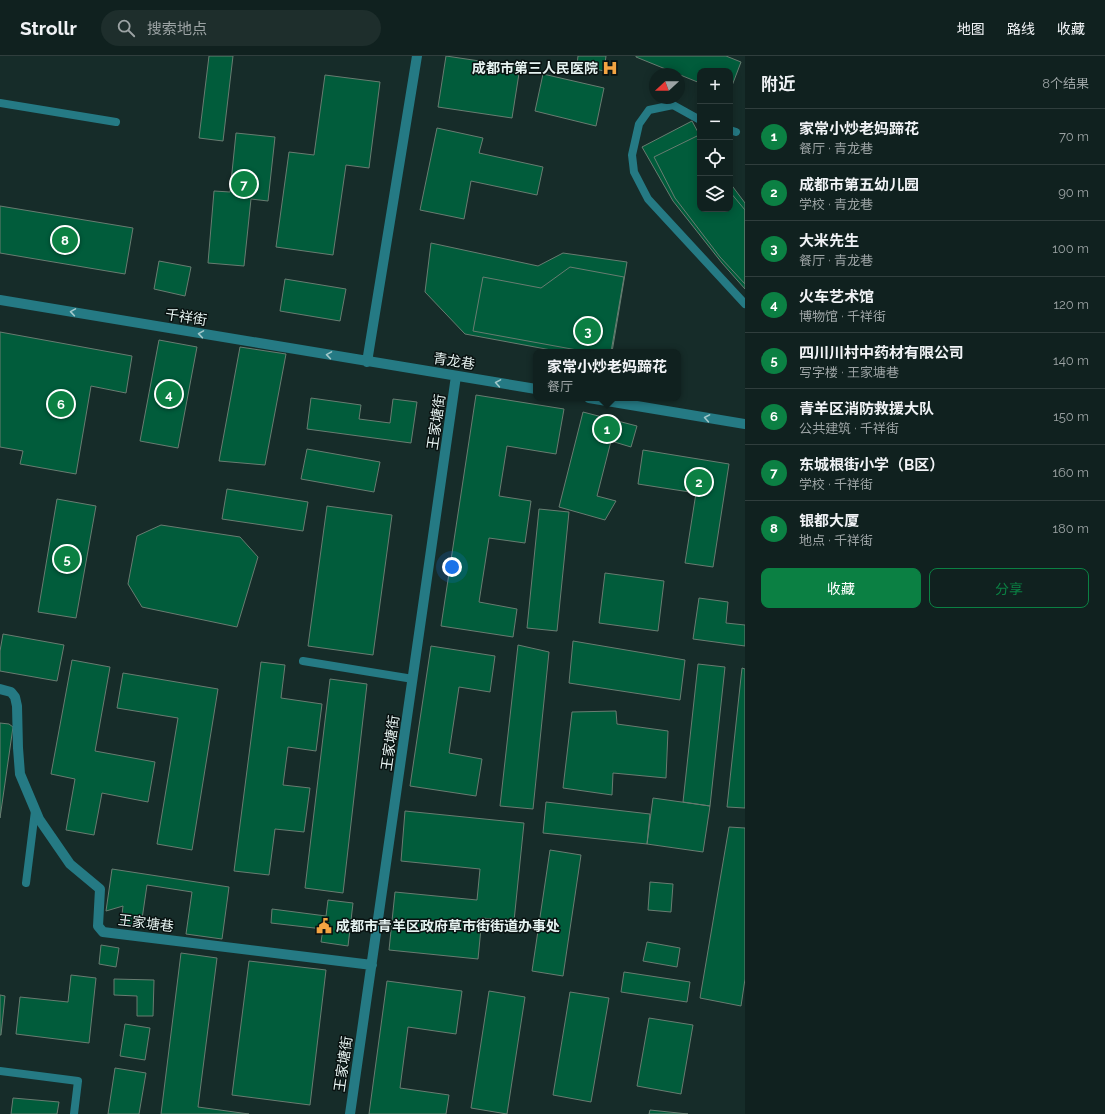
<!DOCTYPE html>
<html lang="zh">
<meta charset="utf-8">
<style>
:root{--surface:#10211f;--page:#1e2e2c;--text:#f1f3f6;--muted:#9ca3a4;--line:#303e3d;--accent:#0b8043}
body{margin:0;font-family:Raleway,"Noto Sans SC",sans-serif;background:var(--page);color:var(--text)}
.controls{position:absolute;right:12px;top:12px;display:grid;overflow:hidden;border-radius:8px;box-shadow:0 2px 10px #0003}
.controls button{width:36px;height:36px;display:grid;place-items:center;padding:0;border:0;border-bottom:1px solid var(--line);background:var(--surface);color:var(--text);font:20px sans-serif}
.compass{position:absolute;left:649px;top:12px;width:36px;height:36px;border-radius:50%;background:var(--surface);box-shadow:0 2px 10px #0003;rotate:249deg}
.you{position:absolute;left:452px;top:511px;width:14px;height:14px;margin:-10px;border:3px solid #fff;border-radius:50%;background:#1a73e8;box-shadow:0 0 0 6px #1a73e833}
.badge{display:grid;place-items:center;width:26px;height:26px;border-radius:50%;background:var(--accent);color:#fff;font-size:13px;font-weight:700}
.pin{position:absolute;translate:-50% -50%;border:2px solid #fff;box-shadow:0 1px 4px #0006}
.popup{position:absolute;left:533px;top:293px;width:148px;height:52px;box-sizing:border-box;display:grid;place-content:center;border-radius:8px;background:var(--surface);filter:drop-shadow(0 1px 3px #0005);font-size:13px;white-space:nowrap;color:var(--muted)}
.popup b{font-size:15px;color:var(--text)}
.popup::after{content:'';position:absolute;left:50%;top:100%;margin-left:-8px;border:8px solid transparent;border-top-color:var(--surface)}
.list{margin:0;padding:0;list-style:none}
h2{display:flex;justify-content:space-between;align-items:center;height:52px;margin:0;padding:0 16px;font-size:17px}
h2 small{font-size:13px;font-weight:400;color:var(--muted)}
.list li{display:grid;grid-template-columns:26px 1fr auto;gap:12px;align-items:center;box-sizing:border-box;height:56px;padding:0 16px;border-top:1px solid var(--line)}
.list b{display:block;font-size:15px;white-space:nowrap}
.list p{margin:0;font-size:13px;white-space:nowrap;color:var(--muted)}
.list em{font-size:13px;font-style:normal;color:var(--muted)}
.actions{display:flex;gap:8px;padding:12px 16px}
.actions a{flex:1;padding:9px 0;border:1px solid var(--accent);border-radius:8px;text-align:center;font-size:14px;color:var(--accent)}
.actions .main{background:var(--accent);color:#fff}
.icon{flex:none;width:22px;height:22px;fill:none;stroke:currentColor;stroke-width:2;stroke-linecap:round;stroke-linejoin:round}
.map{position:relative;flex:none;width:745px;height:1058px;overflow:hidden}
header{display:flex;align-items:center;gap:24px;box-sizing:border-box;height:56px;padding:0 20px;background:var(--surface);border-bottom:1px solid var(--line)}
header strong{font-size:19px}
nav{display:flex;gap:22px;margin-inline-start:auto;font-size:14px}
.search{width:280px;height:36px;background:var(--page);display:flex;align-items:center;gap:10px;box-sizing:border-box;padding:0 14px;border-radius:22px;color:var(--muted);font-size:15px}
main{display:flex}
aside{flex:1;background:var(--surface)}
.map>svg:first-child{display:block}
</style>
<header>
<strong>Strollr</strong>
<div class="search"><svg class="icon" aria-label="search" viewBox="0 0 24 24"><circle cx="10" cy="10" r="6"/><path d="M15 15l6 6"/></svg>搜索地点</div>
<nav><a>地图</a><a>路线</a><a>收藏</a></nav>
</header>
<main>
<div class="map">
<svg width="745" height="1058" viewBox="0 0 745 1058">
<rect width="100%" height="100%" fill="#162c29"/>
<path fill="#015c3b" stroke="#687c71" d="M209,0h24l-10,85 -24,-3z
M446,0l74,11 -8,51 -74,-11z
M578,0h28l-2,15 -27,-6z
M636,0h90l15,6 -11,29v-20h-30v12l-64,-26z
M543,18l61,14 -8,38 -61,-15z
M325,19l55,7 -11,86 -23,-3 -13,90 -57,-8 13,-95 25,3z
M692,65l8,15v73h30v-26l15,20v86l-23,-26 -49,-62 -31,-54z
M437,72l46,10 -4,15 64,14 -6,28 -66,-14 -7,38 -44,-9z
M236,77l39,4 -7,64 -17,-2 -7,67 -36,-3 6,-72 16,1z
M697,80l3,7v66h30v-17l15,18v74l-25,-27 -45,-59 -21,-41z
M0,150l133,22 -8,46 -125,-21z
M431,187l107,23 25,-13 64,9 -15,90h-50l-97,-18 -40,-42z
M159,205l32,6 -6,29 -31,-7z
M570,211l54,10 -13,75h-23l-115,-21 10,-54 58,11z
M285,223l61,10 -6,32 -60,-10z
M0,276l132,24 -6,37 -35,-7 -15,88 -56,-10 3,-13 -23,-4z
M159,284l38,7 -19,101 -38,-7z
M240,291l46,7 -21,111 -46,-4z
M476,339l88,14 -8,45 -49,-8 -8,50 32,5 -6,42 -36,-5 -10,64 38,7 -4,28 -72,-11z
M311,342l50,7 -2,14 31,4 3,-24 24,3 -6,41 -104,-14z
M583,356l54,14 -6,21 -20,-6 -14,55 19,5 -11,19 -46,-13z
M307,393l73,13 -6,30 -73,-13z
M643,394l86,14 -16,103 -28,-4 11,-70 -58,-9z
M227,433l81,13 -5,29 -81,-12z
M57,443l39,7 -20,112 -38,-6z
M327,450l65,9 -19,140 -65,-9z
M539,453l30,3 -12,119 -30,-3z
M161,469l79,12 18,20 -21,70 -95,-20 -14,-23 9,-48z
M605,517l59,8 -6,50 -59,-8z
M699,542l29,4 -2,21 19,2v21l-52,-7z
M3,578l61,11 -7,36 -57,-10v-20z
M573,585l112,19 -5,40 -111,-17z
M518,589l31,7 -16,157 -33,-3z
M431,590l64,10 -5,36 -31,-5 -10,66 33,6 -6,37 -66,-10z
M72,604l38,7 -15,84 60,11 -7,40 -46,-9 -8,42 -28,-5 9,-51 -24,-5z
M261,606l24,3 -4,33 41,6 -6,47 -28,-4 -5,38 27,3 -6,44 -29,-3 -6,46 -35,-4z
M698,608l27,3 -15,139 -27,-4z
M742,612l3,1v139l-18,-1z
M123,617l95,16 -26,161 -35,-6 21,-126 -61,-10z
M330,623l37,5 -24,209 -38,-5z
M616,655l1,13 51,7 -2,47 -53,-5 -1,22 -49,-7 9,-76z
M0,667l9,1 4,3 -13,91z
M653,742l57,8 -7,46 -56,-8z
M546,746l104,12 -3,30 -104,-11z
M405,755l119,12 -10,98 -32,-3 -4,41 -89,-9 6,-58 82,8 3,-31 -79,-8z
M729,771l16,1v151l-4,27 -41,-8z
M550,794l31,5 -18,121 -31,-5z
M112,813l117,18 -7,52 -36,-5 6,-42 -45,-7 -6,41 -20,-3 2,-17 -17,5z
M650,826l23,2 -2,28 -23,-2z
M328,844l25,3 -5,43 -27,-4 2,-13 -52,-6 1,-14 54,7z
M647,886l33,6 -3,19 -34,-6z
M101,889l18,3 -3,19 -17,-3z
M181,897l36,5 -19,149 51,7h-88z
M249,905l77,9 -16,135 -78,-10z
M624,916l66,10 -3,20 -66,-10z
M71,919l25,3 -7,65 -73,-9 4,-37 48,5z
M114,923l40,1 -1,36h-16v-20l-23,-1z
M387,925l75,10 -6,43 -48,-7 -8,61 49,7 -3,19h-77z
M489,935l36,6 -18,117 -36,-6z
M570,936l39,6 -18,104 -38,-7z
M0,939l5,1 -4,39h-1z
M649,962l44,7 -12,69 -44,-8z
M125,968l25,4 -5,32 -25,-4z
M115,1012l31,5 -7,41h-31z
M13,1042l46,4 -2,12h-46z
M650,1054l38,4h-39z"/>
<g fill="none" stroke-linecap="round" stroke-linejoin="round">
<path stroke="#257a84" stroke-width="8" d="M0,47l116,19
M700,64l-27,-15 -24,5 -10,14 -7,31 2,17 14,27 97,105
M730,74l6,2
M303,605l110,18
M26,827l9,-72
M0,1015l78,10 -4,33"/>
<path stroke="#257a84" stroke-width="10" d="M0,244l536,89
M367,306l50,-306
M589,342l156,26
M0,633l11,3 4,5 2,9 1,42 2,26 19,45 31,45 30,25 -2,37 5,6 269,33
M350,1058l106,-738"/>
</g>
<defs><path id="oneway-chevron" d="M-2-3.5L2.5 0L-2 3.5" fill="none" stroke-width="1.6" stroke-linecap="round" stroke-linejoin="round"/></defs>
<g stroke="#a2c8ca">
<use href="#oneway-chevron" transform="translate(73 256) rotate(-171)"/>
<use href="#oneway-chevron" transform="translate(201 278) rotate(-171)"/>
<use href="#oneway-chevron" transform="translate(329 299) rotate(-171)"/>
<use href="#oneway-chevron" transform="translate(498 327) rotate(-170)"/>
<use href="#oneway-chevron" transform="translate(707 362) rotate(-170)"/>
</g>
<defs>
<symbol id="hospital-bare" viewBox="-9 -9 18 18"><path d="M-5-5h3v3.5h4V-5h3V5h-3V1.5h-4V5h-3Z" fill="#f3a442" stroke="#091211" stroke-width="2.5" paint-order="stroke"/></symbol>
<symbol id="civic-bare" viewBox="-9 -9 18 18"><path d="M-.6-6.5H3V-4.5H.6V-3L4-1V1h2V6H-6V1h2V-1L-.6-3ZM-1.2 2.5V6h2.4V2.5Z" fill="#f3a442" stroke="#091211" stroke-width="2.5" paint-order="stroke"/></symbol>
</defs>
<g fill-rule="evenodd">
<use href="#hospital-bare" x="599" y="1" width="22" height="22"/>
<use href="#civic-bare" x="313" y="859" width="22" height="22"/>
</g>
<g text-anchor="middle" stroke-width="3" stroke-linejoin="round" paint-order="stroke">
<g font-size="14" font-weight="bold" fill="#e5f2f0" stroke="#091211" text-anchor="end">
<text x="598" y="17">成都市第三人民医院</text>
<text x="336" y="875" text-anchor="start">成都市青羊区政府草市街街道办事处</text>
</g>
<g font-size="14" fill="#e5f2f0" stroke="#091211">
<text transform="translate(186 261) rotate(9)" y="5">千祥街</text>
<text transform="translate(454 305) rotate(9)" y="5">青龙巷</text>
<text transform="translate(436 366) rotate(-82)" y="5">王家塘街</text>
<text transform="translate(390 687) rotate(-82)" y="5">王家塘街</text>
<text transform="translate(146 867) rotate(7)" y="5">王家塘巷</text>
<text transform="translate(343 1008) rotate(-82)" y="5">王家塘街</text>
</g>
</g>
</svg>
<div class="controls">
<button>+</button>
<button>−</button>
<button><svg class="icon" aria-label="locate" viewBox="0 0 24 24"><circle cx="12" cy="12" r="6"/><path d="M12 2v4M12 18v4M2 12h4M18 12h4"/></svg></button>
<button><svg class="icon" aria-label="layers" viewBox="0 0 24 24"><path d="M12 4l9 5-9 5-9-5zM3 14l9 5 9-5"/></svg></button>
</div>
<svg class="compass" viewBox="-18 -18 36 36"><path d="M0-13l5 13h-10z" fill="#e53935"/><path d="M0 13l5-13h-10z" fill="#9ca3a4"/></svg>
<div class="you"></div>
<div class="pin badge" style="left:607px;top:373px">1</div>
<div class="popup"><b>家常小炒老妈蹄花</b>餐厅</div>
<div class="pin badge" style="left:699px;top:426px">2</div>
<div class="pin badge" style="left:588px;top:275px">3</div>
<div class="pin badge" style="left:169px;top:338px">4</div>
<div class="pin badge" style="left:67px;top:503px">5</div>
<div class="pin badge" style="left:61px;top:348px">6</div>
<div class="pin badge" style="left:244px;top:128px">7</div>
<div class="pin badge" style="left:65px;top:184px">8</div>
</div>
<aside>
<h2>附近<small>8个结果</small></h2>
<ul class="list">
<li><span class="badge">1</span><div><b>家常小炒老妈蹄花</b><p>餐厅 · 青龙巷</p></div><em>70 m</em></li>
<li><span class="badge">2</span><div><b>成都市第五幼儿园</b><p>学校 · 青龙巷</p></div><em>90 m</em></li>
<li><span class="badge">3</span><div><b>大米先生</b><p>餐厅 · 青龙巷</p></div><em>100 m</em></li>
<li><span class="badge">4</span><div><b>火车艺术馆</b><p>博物馆 · 千祥街</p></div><em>120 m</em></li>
<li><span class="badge">5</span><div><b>四川川村中药材有限公司</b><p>写字楼 · 王家塘巷</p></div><em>140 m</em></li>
<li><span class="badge">6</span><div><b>青羊区消防救援大队</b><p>公共建筑 · 千祥街</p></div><em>150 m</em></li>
<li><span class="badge">7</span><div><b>东城根街小学（B区）</b><p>学校 · 千祥街</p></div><em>160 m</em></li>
<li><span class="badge">8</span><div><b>银都大厦</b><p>地点 · 千祥街</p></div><em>180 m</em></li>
</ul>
<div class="actions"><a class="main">收藏</a><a>分享</a></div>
</aside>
</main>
